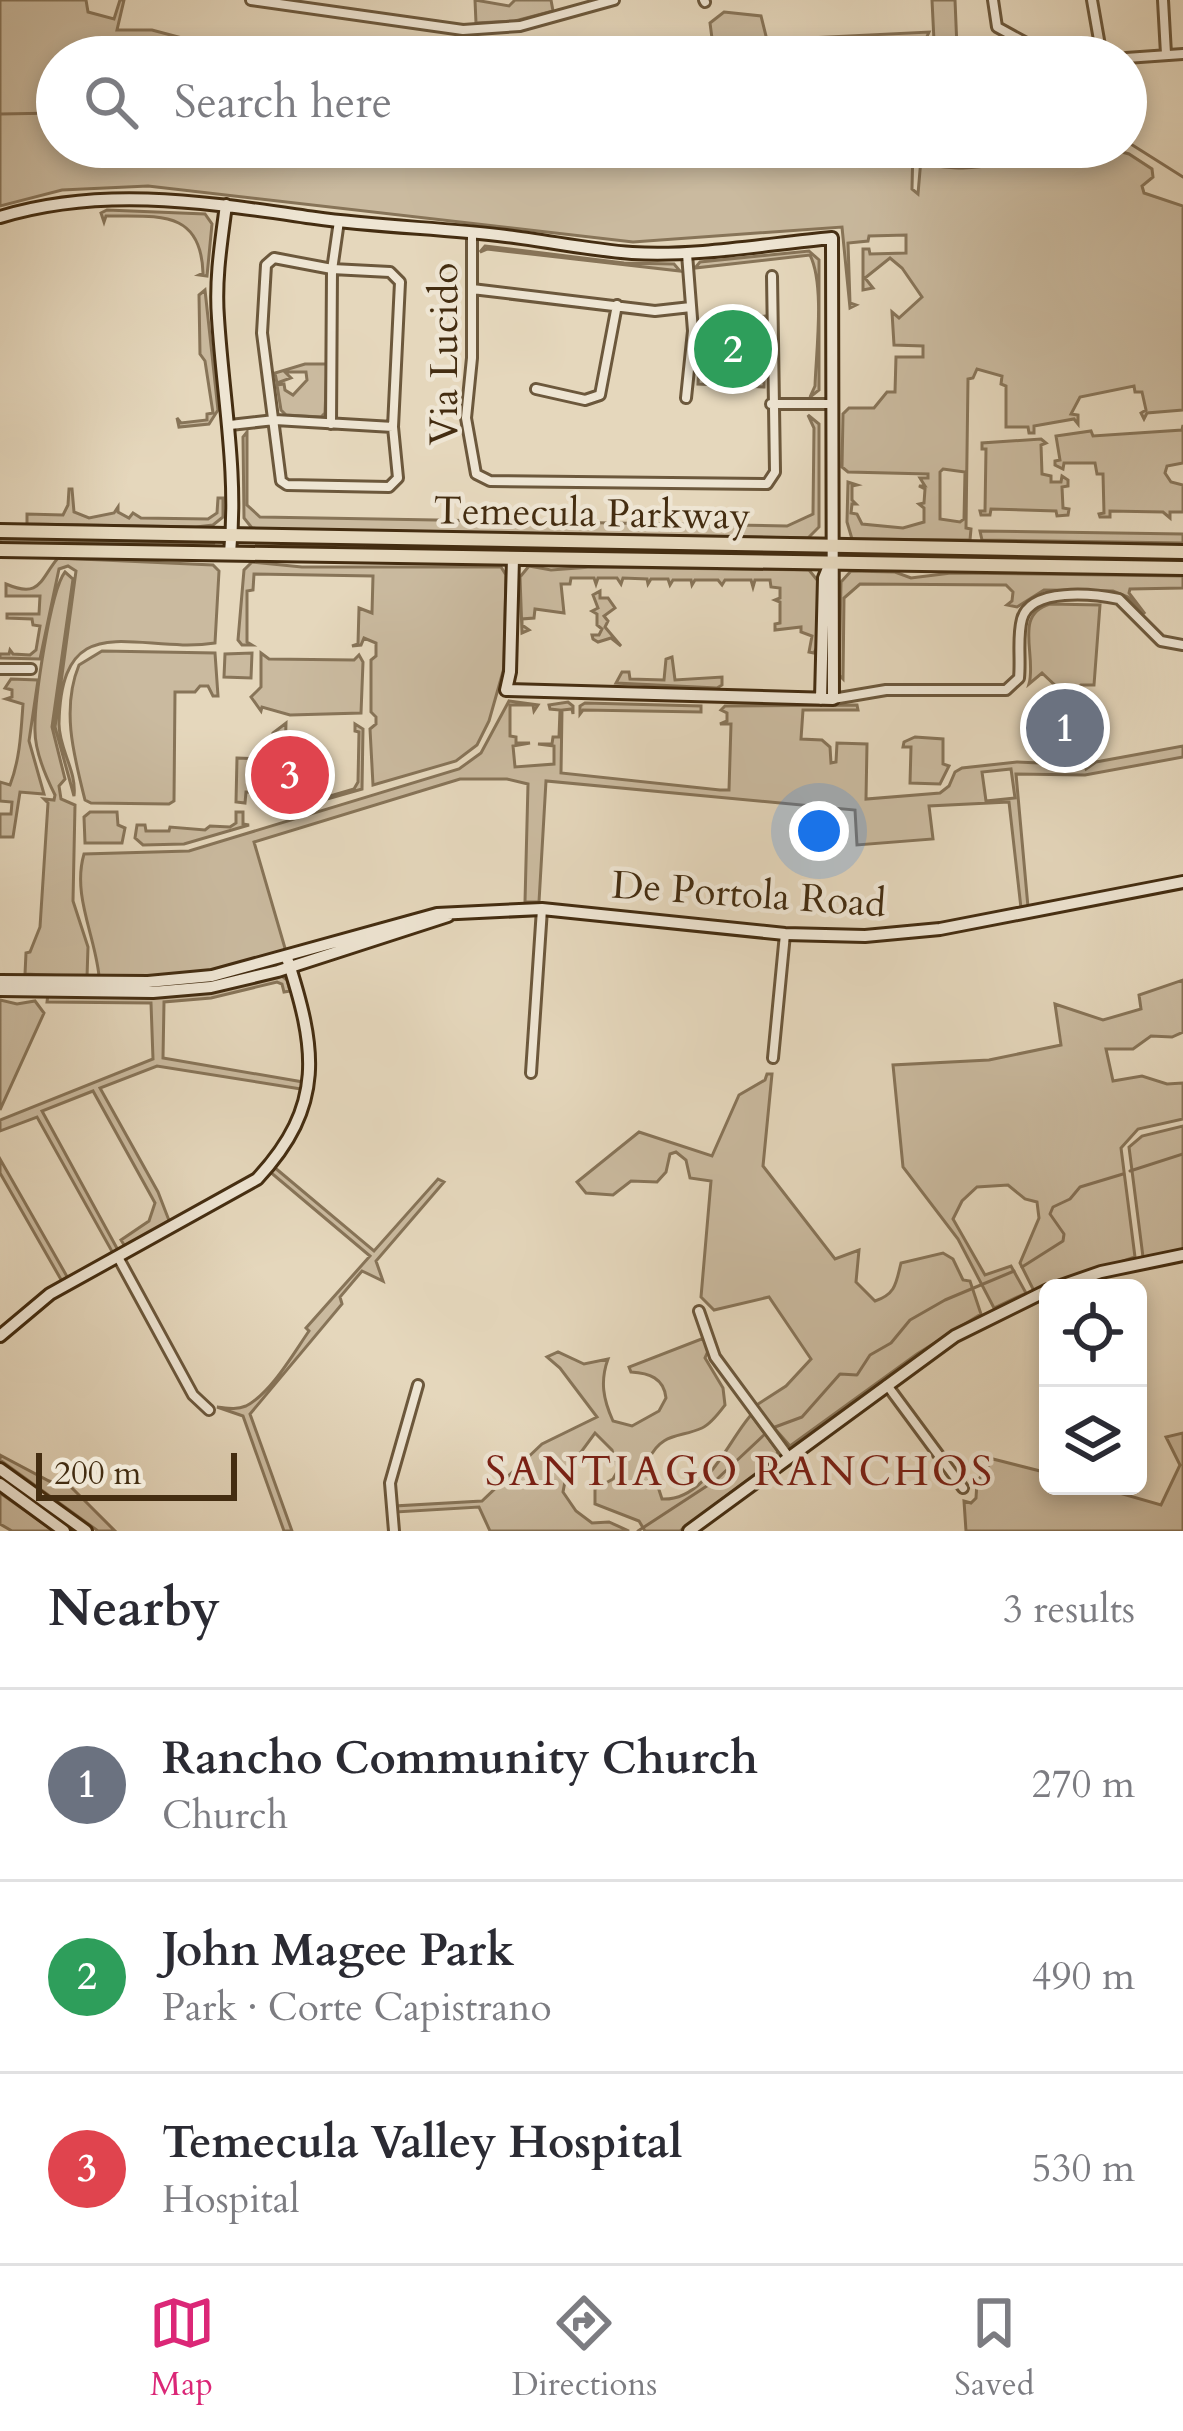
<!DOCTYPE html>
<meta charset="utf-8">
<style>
:root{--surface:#fff;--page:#f7f7f7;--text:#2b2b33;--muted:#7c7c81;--line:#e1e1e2;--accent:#db2777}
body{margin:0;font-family:Cardo,serif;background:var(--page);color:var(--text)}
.controls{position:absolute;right:36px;bottom:36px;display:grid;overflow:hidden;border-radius:18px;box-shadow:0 6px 18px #0003}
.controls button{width:108px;height:108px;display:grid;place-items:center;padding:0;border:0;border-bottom:3px solid var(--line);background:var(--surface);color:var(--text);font:60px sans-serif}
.scale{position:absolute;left:36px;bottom:30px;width:201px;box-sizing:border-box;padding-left:12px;border:6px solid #442d11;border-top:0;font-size:33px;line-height:42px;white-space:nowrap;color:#442d11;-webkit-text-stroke:9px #eee5d3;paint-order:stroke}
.you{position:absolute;left:819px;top:831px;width:42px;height:42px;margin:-30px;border:9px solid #fff;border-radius:50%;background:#1a73e8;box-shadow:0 0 0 18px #1a73e833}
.badge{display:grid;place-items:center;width:78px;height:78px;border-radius:50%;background:var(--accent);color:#fff;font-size:39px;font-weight:700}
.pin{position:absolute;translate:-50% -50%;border:6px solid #fff;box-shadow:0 3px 12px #0006}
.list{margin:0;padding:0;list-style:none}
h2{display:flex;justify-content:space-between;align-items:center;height:156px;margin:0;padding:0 48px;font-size:51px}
h2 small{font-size:39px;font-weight:400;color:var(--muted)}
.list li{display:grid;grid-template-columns:78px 1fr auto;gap:36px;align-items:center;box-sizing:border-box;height:192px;padding:0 48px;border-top:3px solid var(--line)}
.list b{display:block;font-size:45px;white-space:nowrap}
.list p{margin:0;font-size:39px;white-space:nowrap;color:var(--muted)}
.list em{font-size:39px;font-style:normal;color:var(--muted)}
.icon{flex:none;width:66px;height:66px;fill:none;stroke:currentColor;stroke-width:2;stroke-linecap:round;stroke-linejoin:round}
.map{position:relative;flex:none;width:1183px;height:1531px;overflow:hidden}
.search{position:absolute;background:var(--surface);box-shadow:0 6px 18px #0003;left:36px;right:36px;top:36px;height:132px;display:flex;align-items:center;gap:30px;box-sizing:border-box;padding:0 42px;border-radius:66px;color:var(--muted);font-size:45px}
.sheet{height:732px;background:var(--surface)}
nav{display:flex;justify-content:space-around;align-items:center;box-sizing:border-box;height:168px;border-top:3px solid var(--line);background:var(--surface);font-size:33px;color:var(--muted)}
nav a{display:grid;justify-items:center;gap:6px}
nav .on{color:var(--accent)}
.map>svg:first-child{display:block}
</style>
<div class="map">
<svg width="1183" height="1531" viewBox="0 0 1183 1531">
<rect width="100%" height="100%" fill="#e5d7bc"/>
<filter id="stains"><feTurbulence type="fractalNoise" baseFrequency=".00167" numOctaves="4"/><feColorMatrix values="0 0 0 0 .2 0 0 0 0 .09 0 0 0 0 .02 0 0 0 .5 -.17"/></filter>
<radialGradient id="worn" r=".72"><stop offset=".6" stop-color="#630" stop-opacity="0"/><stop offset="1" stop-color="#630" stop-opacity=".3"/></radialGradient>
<path fill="#caba9f" stroke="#877458" stroke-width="3" fill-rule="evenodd" d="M0,0h86l2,12 26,7 6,-19h4l-7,30h35l64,17 81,10h-240v90h856l-1,42 6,5 4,-47h183l24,7 23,15 1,8 -11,9 2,7 39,13v204l-36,3 -3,6 -3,-6 5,-3 -4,-18h-7l-1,-6 -54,11 -9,17 7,1v9l-4,-5 -40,7v7h-5l-1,-6h-22v-41l-5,-2 1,-8 -25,-7 -4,9 -5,1 -2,149 5,1 -1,11 -118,-1 -5,-17 1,-40 9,3 -5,1v14l4,4h-4l-1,9 6,1 5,10 41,4 21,-6v-14l-5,-4 5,-1 1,-14 -6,-3h6l-5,-8h8v-4l-80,-2 -6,-5 1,-53 6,-6h25l13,-16h8l1,-35h27v-11l-29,-1 -2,-33 7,6 23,-21 -20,-29 -12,-10 -25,20 8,10 -10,2v-41h6l1,5 36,-1v-18l-37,1 -1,5 -20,2 2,60 6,2 -6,3 -8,-81 -209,15 -485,-56 -86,4 -62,16zM943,469l22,3 -1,47 -4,3 -20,-3v-47z
M475,0l34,6 6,-6h36l2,11 -38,10 -39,2z
M932,0h23l2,48 -9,9h-25l11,-16z
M724,12l37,4 6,24 162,-8 -8,18 -26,-12 -12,1v8l31,10h-340l139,-11 -3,-23z
M107,210l98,4 7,10 -5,52 -8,-1 4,-2c-2,-65 -47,-56 -97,-57l-2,6 -3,-9z
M485,246l139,17 50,1 6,7 -193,-22 -7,3z
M809,251l10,9v130l-9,7 5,-11c1,-34 10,-101 -5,-131l-115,13 5,-6z
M205,290l13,120 -9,14 -30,3 -2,-9 4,5 26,-3v-6l6,-1 -8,-52 -5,-7 -1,-59z
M766,316l-2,71 -66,-3 3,-61z
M305,364h22l-2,49 -4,4 -35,-2 -5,-5 -4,-25 7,-1 1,6 8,5 14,-15 -1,-8h-21l6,6 -14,5 -2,-10z
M808,415l11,9v103l-11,11 -547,-9 -9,-1 -8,-10 -1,-81 4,-5v73l13,12 527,9 26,-12 1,-86z
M1183,425v38l-16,3 -2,7 6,9 12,3v27h-13v6l-7,-6 -53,-1v6h-10l-1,-3 5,-1 -1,-39h-6l-2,-11h-31l-1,6 -8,-4v-4l5,-1 -4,-24 35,-5 2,5 89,-6z
M1041,439l5,4 -5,2 1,29 9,2v6h10l1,-6 6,4v6l-6,1 1,21 6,1 -1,6 -11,1 -1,-5 -65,-2 -1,6h-9l-1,-4h5l1,-62h-4v-6z
M69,489h3l2,23 15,6 25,-5 4,-6v5l11,6 4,-5 8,5 67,1 9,-6 1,-15h5v19l-10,8 -17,2 -169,-3v-10l36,1 5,-10z
M980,531l203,3v9l-201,-3z
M0,539l213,3 2,1h-215z
M351,544l460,7 1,1 -112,3 -451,-8z
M959,554l224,3v2l-42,3 -294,-5z
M58,558l155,7 6,6 -4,72c-78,12 -154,-41 -156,81 0,25 18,47 15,72l-19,-69 21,-156 -8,-5 -9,3 -19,90 -40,-1v-4h9l1,-4 3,4 17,1 6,-5 4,-24 -7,-1 -1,-6 -25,-1v-4h32l1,-18h-34v-12c35,15 34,-5 52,-26z
M252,562l50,5h199l5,8 -2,93 -15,53 -12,24 -21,16 -83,24 -3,-56 6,-5v-7l-5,-5v-52l5,-4v-13l-12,-5 -3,7 -9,1 6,-2 1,-36 13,5 1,-37 -119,-2 -1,16 -6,1v51l5,3h-10l-4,-5 6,-70z
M529,566l22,4 40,-3 218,3 9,11 -1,66 -3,6 -5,-1 3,-16 -11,-4v-5l-26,3v-6l5,-1v-21l-5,-2 5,-2v-10l-9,-1 -1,-7h-15l-2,7 -2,-7h-26l-3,5 -4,-5h-23l-3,5 -1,-5h-18l-3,5 -2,-6h-17l-3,5 -1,-5 -24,-1 -2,6 -4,-6h-19l-2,6 -2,-6h-23l-1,6h-9l3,29 -29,-4 -1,9 -12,1v6l7,5 -7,3 -2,-56z
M851,571l44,1 16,6 40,-5 232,3v12l-53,1 -1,4 16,21 -17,-17 -15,-6 -69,-1 -27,17 -10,-2 5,-4 1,-9 -7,-7 -146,-1 -16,14 -1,81 -4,-4 2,-93z
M65,572l8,7 -21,148 13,52 -6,7 2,13 14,6 -2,96 15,46 -1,30 -62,-3 1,-21 4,-1 10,-25 8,-124 -4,-4 10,1 1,-5c-9,-18 -20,-42 -20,-64 -1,-28 15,-140 30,-159z
M600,591v7h8l7,10 -11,8 4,5 -3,6 16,19 -10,-8 -13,4 -5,-3 -1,-4h7l3,-6 -5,-4v-11l-5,-3 6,-3 -5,-13z
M1050,604l50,1 -6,80h-13l-5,5 -5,-4 -5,4 -5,-4 -3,2 -16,-15 -13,11c8,-28 -16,-70 21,-80z
M102,651l113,2 3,43h-5l-5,-10h-8l-5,6h-20l-1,109 -5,3 -78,-1 -6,-3c-11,-44 -24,-91 -6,-135z
M252,653l-1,25 -27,-1 1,-23z
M261,653l8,6 85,1 5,-5 4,7 -2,51 -71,2 -28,-8 -1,4 -10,-14 10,-10z
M672,657l3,23 47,-3v8l-5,3 -101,-5 6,-11h7l1,7 34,1 2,-21z
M11,679l27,1 -9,61 15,53 -24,-2 -7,45h-13v-23h11l1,-12 -12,-1v-19l10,3c10,-26 11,-53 13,-81l-17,-5 6,-2v-7l-7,-2z
M509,701l29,4 -4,6 -1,-6h-23v31l6,1v6h14l-17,3 2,21 39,-3v-18l-16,-2h14l1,-7h6l1,-27 -10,-1 -1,-4 19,-3 5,4v8l-1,-5 -10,1 -1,63 159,17h9l2,-66h-11l7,-3v-8l-6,-3 4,-4 132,-1 1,5h-55l-2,29 21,1 8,7 1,16 5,-1 1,-19 30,1 -1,55 74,-6 9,-7 6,-14 7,-4 55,-6 67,3 2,4 10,-7 87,-16v11l-98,18 -69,-1 12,133 -7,1 -12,-106 -80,4 4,33 -76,6 -2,-35 -309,-29 -7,121h-14l3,-118 -21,-5h-47l-206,63 33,113c-59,16 -127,30 -188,21 -4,-41 -27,-81 -15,-122l105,-3 270,-82 22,-16zM1011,769l4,29 -29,3 -4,-29z
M585,703l116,3v6l-118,-2 -3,4v-8z
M286,723l-2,65 6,6 -16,6 -1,-67z
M355,724l8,5 -1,60 -84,24 1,-7 7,3 68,-20 4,-7 1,-50 -4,-1z
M915,737l28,2v25l6,2 -9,18 -30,-1 1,-36h-8l1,-5z
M237,758l27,1 -4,33h-14l-1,11 -9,-1z
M90,812h27l1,13 7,3 -3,15h-37l-1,-26z
M236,812h7v12l6,1 -65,19 -41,1 -8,-7 2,-13h8l1,6h23l1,-4 35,3 5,-4 20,1 6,-4z
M279,974l8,6 3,11 -6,1 -2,-8 -5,-2 -66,16 -47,4 -1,56 140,24 -2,7 -144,-23 -57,22 58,104 12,31 -44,25 -5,-8 28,-19 6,-18 -62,-112 -51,20 77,141 -5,3 -77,-138 -37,14v-11l153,-61 -2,-56 -104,-1 1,-8 62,1z
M1183,980v52l-11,5 -21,-1 -18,13h-27l7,32 29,-5 25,8 16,-1v36l-45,10 -17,19 14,109 -101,34 -14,-28 19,-45 -2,-16 -12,-3 -17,-14 -31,2 -15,14 -9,18 32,56 26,-9 15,27 -32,15 -36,-69 -55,-72 -10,-102 96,-5 72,-15 -6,-41 48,16 38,-11 -2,-14z
M0,1000l17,4 18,-3 9,12 -44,97z
M767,1074h5l-9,92 72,93 24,-9 -3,32 19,19c21,-7 21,-18 26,-38l42,-10 10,6 10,21 7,1 11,33 -64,40 -127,92 -35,-40 31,-20 25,-27 -42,-62 -55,13 -13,-13 10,-116 -21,-3 -4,-18 -10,-8 -6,2 -4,18 -9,10 -26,-1 -18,14 -27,-2 -9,-11 62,-50 73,24 27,-61 26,-15z
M1183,1126v125l-40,6 -14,-110 13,-11z
M0,1159l69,121 -6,3 -63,-110z
M274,1167l100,84 64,-72 6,3 -68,79 7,20 -21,-10 -22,26 2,7 -92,110 42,117h-8l-41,-115 -26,-9c10,1 19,3 29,-1 25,-13 47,-52 63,-75l-3,-3 64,-72 -101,-85z
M704,1338l4,13 -3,7 18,30 2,17c-6,8 -14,19 -23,23 -22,10 -40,4 -53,31l13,40c44,2 65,-57 89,-84l27,36 -3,8 -95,72h-35l-6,-10 -44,-17v-15l18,-10 5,-9 -6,-20 -17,-17 -28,38 -4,21 13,19 16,12 17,-1 20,9h-139l-11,-24 -83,5 -1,-6 87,-5 60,-57 55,-27 -37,-49 -13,-11 11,-5 26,12 24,-5c-8,22 -5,40 5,62l19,5 27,-15 7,-13c-2,-20 -17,-25 -35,-26l-2,-5z
M1183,1433v98h-217l-2,-30 7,2 5,-5 1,-16 16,-23 55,14v13h47l66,19 19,-40 -14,-28z
M0,1455l49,26 22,6 44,44h-17l-98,-71z
M0,1493l54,38h-42l-12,-7z"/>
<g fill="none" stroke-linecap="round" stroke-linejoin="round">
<path stroke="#847055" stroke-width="3" d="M0,114l57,-1
M1126,141l57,36
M465,147l151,9 85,-9
M852,147c48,11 132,41 169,0
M1130,1171l53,-17
M1022,1267l41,-26 1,-7 -14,-20 3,-7 17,-8 10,-12 43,-13
M775,1427l27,-10 38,-43 17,1 13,-20 21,-12 19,-23 35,-20 69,-29
M638,1531l78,-51 49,-46"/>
<defs>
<path id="street" d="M251,0l212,30 57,-4 94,-26
M704,0l1,2
M993,0l4,27 55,30
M1092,0l10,57
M1163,0l3,54
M1126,58l57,-4
M472,233v125l-6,60 10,56 14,7 277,3 8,-12 -3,-196
M274,258l58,11 58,3 10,10 -7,145 5,51 -9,9 -102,-2 -6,-4 -19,-148 4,-68z
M472,289l183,22 36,-4
M536,389l49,11 15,-5 17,-90
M686,398l7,-67 -6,-77
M771,404h62
M331,424l1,-154 7,-49
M230,425l45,-5 118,7
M0,669h31
M833,699l53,-9h120l13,-12c2,-19 -2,-41 3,-59 9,-32 72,-25 97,-20l42,42 22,4
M773,1058l12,-124
M531,1073l11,-164
M119,1259l74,136 16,15
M699,1311l16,46 73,99
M887,1385l76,103
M394,1531l-4,-48 28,-98"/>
<path id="secondary" d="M226,205c-5,38 -11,75 -8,113 5,80 20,155 12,235
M0,217c105,-32 209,-14 315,1 64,9 127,10 191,18 42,5 84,14 126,17 66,4 134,-9 200,-15l1,461 -327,-9 4,-18 3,-114
M821,699l3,-121 6,-15
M0,981l148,1 64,-6 225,-62 105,-5 243,25 80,2 75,-7 243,-47
M0,990l153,2 58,-5 67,-16 170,-55
M1055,1288l46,-16 82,-17
M0,1336l50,-42 207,-115c69,-74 59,-131 30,-221
M0,1469l86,62
M0,1484l64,47
M689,1531l266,-195 93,-46"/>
<path id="primary" d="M0,531l1183,21
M0,550l1183,18"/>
</defs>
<use href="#street" stroke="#6c583c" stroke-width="14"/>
<use href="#secondary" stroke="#442d11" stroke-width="16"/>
<use href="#primary" stroke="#442d11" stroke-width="18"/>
<use href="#street" stroke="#eee5d3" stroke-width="8"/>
<use href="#secondary" stroke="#eee5d3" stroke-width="10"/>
<use href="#primary" stroke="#e5d7bc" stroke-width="12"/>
</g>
<g text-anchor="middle" stroke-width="9" stroke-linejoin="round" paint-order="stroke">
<g font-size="39" fill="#442d11" stroke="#eee5d3">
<text transform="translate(443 354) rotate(-90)" y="14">Via Lucido</text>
<text transform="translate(592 512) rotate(1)" y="14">Temecula Parkway</text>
<text transform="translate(749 893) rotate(4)" y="14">De Portola Road</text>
</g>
<g font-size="42" letter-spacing="3" fill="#7a1f14" stroke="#eee5d3">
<text x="740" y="1485">SANTIAGO RANCHOS</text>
</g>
</g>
<rect width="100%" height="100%" filter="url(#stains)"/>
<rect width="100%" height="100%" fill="url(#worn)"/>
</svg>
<div class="controls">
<button><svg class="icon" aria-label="locate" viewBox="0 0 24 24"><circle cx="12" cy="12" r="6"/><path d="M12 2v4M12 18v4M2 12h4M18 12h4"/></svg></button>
<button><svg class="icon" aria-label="layers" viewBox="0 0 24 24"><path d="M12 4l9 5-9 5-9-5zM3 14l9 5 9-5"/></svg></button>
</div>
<div class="scale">200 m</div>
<div class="you"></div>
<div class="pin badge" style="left:1065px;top:728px;background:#6b7280">1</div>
<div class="pin badge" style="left:733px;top:349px;background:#2e9e5b">2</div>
<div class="pin badge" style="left:290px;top:775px;background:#e0444e">3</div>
<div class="search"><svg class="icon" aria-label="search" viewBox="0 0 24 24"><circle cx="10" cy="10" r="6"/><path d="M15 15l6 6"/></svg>Search here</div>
</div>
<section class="sheet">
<h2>Nearby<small>3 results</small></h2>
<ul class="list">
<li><span class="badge" style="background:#6b7280">1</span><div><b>Rancho Community Church</b><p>Church</p></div><em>270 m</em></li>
<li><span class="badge" style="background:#2e9e5b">2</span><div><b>John Magee Park</b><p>Park · Corte Capistrano</p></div><em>490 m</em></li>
<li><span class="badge" style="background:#e0444e">3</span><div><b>Temecula Valley Hospital</b><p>Hospital</p></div><em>530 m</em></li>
</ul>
</section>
<nav>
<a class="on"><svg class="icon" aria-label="map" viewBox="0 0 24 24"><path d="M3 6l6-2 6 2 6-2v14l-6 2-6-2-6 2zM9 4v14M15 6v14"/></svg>Map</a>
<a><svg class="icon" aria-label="directions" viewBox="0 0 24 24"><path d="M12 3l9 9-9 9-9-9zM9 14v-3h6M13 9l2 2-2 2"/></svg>Directions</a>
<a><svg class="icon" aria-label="saved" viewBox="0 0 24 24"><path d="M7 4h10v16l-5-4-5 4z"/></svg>Saved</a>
</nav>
